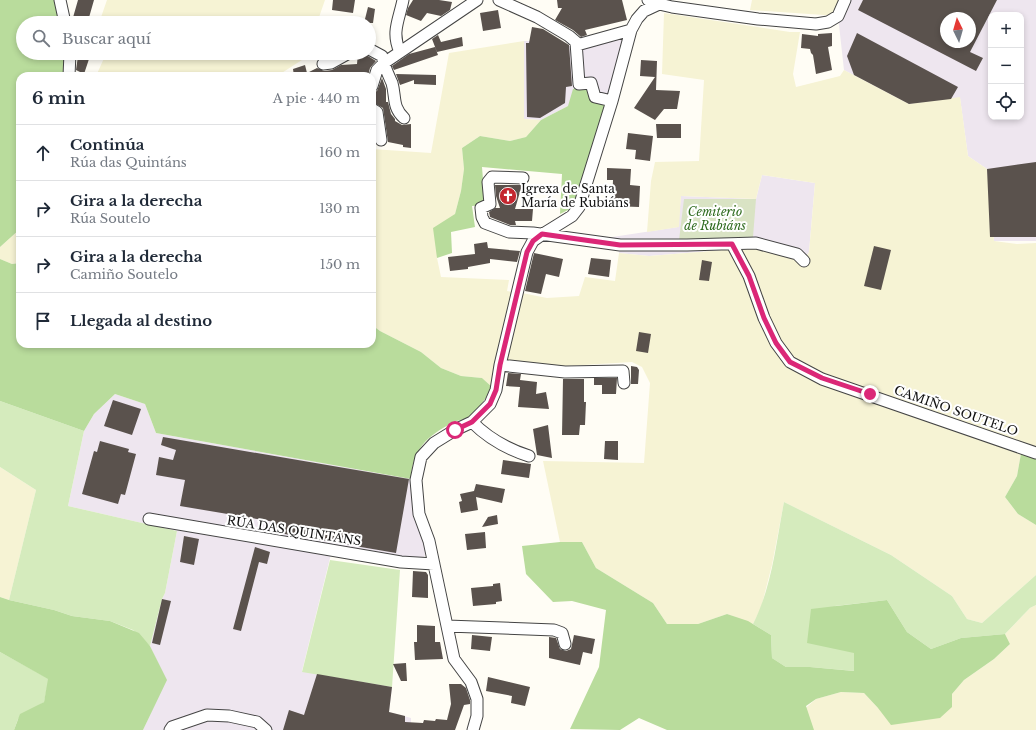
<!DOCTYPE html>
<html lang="es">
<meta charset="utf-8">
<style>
:root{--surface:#fff;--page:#f2f2f3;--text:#1f2937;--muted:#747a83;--line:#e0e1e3}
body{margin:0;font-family:"Libre Baskerville",serif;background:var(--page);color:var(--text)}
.controls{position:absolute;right:12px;top:12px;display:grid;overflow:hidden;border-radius:8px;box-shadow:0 2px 6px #0003}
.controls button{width:36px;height:36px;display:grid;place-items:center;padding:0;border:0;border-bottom:1px solid var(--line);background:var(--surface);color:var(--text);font:20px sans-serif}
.compass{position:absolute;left:940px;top:12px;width:36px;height:36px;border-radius:50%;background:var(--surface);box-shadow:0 2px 6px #0003;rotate:355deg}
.stop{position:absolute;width:12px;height:12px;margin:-9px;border:3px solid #db2777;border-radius:50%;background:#fff}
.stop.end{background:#db2777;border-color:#fff;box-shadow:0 1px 4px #0008}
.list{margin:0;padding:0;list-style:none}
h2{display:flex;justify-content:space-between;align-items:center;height:52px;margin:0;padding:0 16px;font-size:17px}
h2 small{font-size:13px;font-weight:400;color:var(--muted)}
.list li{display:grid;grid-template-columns:26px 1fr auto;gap:12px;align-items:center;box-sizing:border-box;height:56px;padding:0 16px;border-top:1px solid var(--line)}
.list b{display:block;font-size:15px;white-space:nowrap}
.list p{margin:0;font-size:13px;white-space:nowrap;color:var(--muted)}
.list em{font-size:13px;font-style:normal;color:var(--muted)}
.icon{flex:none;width:22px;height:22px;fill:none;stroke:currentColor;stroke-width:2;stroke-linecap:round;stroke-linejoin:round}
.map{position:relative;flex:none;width:1036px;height:730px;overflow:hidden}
.search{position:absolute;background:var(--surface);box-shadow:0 2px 6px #0003;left:16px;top:16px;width:360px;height:44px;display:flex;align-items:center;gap:10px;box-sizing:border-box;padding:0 14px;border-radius:22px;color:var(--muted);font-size:15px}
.panel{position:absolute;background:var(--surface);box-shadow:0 2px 6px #0003;left:16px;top:72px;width:360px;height:276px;border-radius:12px}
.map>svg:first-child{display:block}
</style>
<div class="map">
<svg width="1036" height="730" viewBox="0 0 1036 730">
<rect width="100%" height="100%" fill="#fffdf5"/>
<path fill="#eee6ef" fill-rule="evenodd" d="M846,0h190v241h-42l-7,-72 -19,-13 -8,-58 -51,6 -65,-34 -6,-54zM991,15h30v102h-30zM946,18h24v24h-24z
M627,26l-21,77 -38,3 -27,14 -17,-1v-78h23l19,7 8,-5z
M762,175l53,8 -6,69 -5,9 -72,-17 -8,6 -75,6 -30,-3 1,-7 -34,-5 92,-14 3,-31 75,3z
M115,394l30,10 11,29 255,46 4,36 12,36 -3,6 -6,2 -85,-13 -31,125 90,16 -3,25 22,6v12h-268l23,-50 -16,-34 12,-47 3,-6 12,-62 -109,-25 16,-75 10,-17z"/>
<path fill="#f6f3d4" d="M107,0h218l-8,23h-218z
M752,0h94l-8,16 -88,-6z
M664,13l126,19h10l-7,42 3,13 44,-11 4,-6 65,34 51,-7 8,59 19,13 7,72 23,3 19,-1v210l-14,-5 -5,28 -12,21 13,17 18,11v50l-54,48 -15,-4 -15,-23 -61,-41 -107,-53 -12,63 -11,43 -8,16 -26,-10 -29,10h-31l-14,-21 -57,-35 -14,-26h-22l-17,-81 101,2 6,-80 -8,-16 -10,-5 -66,4 -60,-2 16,-71 25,5 32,-2 6,-19 30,4 4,-28 30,3 75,-6 8,-6 24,-1 48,18 5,-9 6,-69 -53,-8 -6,24 -75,-3 -2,31 -32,5 4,-51 4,-19 44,-1 5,-81 -42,-6z
M524,41v78l17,1 -15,17 -16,4 -30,-5 -18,12 2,21 -3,22 -6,23 -18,44 4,19 68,3 -2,11 6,1 -21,95 -10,-9 -21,-2 -20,-8 -20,-16 -41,-21 -8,-6v-176l59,4 18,-100z
M100,53h207l-2,5 -28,18h-181l9,-20z
M20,229v34l-8,1 -12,-5v-12z
M0,467l36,23 -27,110 -9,-3z
M1036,605v125h-222l-13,-18 15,-13 25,-7 23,1 14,15 74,-1v-13l12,-14 30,-21 16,-15 -5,-10 25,-26z"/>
<path fill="#d5ebbd" d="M0,401l84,30 -16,75 109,25 -12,62 -3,6 -12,47 -17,-16 -23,-9 -38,-5 -18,-6 -45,-10 27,-110 -36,-23z
M784,502l107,53 61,41 15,23 15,4 54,-48v30l-6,3 -25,26 -44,4 -30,11 -24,-17 -20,-32 -52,6 20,47v18l-45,-4h-24l-14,-9 -1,-23 -18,-11c19,-37 23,-81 31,-122z
M330,560l70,10 -8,117 -90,-15z
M0,652l49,27 -5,23 -26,17 -4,11h-14z"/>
<path fill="#b9dc9c" d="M0,0h57l7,23h-41v30h47l-1,23h-49v130l-3,4 3,5v14l-20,18z
M588,86l18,17 -28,102 -18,9 2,-40 -80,-7 3,38 -13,1 3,21 -24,5 1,21 -15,5 -4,-30 22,-14 6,-23 3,-22 -2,-21 18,-12 30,5 16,-4 15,-17 27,-14 5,-17z
M0,259l12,5 8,-1v81h352v-19l8,6 41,21 20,16 20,8 21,2 10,9c-3,8 -17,27 -25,31 -5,2 -10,2 -15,5 -25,13 -40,27 -41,56l-255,-46 -11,-29 -30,-10 -21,20 -10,17 -84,-30z
M1022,448l14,5v72l-18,-11 -13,-17 12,-21z
M560,542h22l14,26 57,35 14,21h31l29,-10 21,7 23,14 1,23 14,9h24l44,4v-18l-47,-10 4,-34 76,-9 20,32 24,17 30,-11 44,-4 5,10 -16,15 -30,21 -12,14v13l-12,11 -49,7 -13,-17 -14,-15 -23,-1 -25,7 -10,7 8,24h-147l-28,-12 -19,12 -50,-1 29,-62 7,-57 -34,-9 -19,1 -27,-28 -4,-28z
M0,597l9,3 45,10 18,6 38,5 29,12 11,13 17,34 -24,50h-129l6,-16 24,-12 4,-23 -48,-27z"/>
<path fill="#d9e3c4" d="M684,199h72l-3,38 -74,3z"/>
<path fill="#5a524d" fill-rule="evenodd" d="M78,0h16l-6,21h-16z
M333,0h22l-2,13 -21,-3z
M413,0h26l13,2 -2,8 -9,6 -14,-3 -6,8 -15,-6 2,-7z
M557,0h65l5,20 -42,10 2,5 -6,2 -8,-7 -18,-10 7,-12h-4z
M863,0h134l-27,52 13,6 -7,13 -118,-61zM946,18h24v24h-24z
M368,7l7,2 -2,14h-9z
M498,10l3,18 -18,3 -3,-18z
M532,27l11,2 26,16 3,41 -6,1 -1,16 -25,15 -13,-1 -1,-74h3z
M832,33v13l-4,1 4,23 -16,4 -3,-19 -2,-2 -1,-4 -9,-1 1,-14 16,2v-2z
M857,33l101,54 -7,12 -42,5 -55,-29 -7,-19z
M438,35l3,7 21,-5 1,9 -26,6 -5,-13z
M435,47l3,8 -44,15 -2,-4 17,-12z
M83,53h8l-7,21 -8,-4 2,-14z
M358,53h5l13,8 -6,7 -2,8h-74l-1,-7 12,-4 2,8 10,-5 7,3 8,-1 9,-5 16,-1z
M641,60l16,1 -1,29 24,1 -3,18h-13l-9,11 -21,-12 21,-31 -15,-1z
M396,74l40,1v10l-22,-1v-4l-14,5z
M382,78l4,11v13h2l3,12 4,5v2l7,4 9,-1v24l-8,-1v-2l-15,-3 -5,-34 -11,-6v-9l5,-2z
M656,124h25v14h-24z
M628,133l25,3 -3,25 -15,-2 1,-9 -10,-1z
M1036,162v75h-46l-3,-68z
M607,168l24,1 -1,16 10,1 -1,21 -27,-1 1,-26h-6z
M495,185h27l-7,24h18l-1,12h-17l1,4h-6l-20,-8 -1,-5 6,-4h5l-4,-12z
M487,242l1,6 32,3 -3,11 -27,-3v4l-22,4v2l-18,2 -2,-14 27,-3 -1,-10z
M874,246l17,4 -10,40 -17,-4z
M534,253l29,6 -4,18 -13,-3 -5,20 -16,-3z
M591,258l20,2 -2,17 -21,-3z
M702,260l10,2 -3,19 -10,-1z
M639,332l12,2 -3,19 -12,-2z
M631,366l6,1 2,3 -1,14h-7z
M508,373l13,1 -1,6 17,2 -1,12 10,-2 3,17 -31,-2 2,-20 -14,-1z
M594,378h23l-1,16h-14v-9h-8z
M563,379h21v23h2l-1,23h-5l-1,10h-17z
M113,400l28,9 -9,26 -28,-9z
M548,425l4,33 -15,-3 -4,-26z
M163,437l246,42 -13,74 -123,-21 2,-10 -95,-16 5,-26 -29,-5 3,-18 14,3 3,-10 -15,-5z
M100,441l29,8 -1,3 8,2 -11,41 -4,-1 -3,10 -36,-10 12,-43 3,1z
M605,441h13v19l-14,-1z
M503,460l28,4 -2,14 -28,-4z
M476,484l29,5 -3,14 -26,-6 2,13 -17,3 -2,-11 3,-1 -2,-7 14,-3z
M497,515l1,9 -16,3 6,-10z
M485,532l1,16 -19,2 -2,-16z
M184,536l15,3 -5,26 -14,-3z
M255,547l15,5 -3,12 -8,-2 -18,69 -8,-2z
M413,571l13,1 2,3v23l-16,-1z
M500,583l2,18 -6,1v2l-23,2 -2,-18 22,-2v-2z
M162,599l9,2 -11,44 -8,-2z
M417,625l18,1v16h5l3,17 -28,1 -1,-18h3z
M472,635l20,2 -2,14 -19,-2z
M574,635l21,4 -3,15 -9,-2 -3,13 -31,-7v-21l7,1 4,11 6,2 5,-2z
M406,663l1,18h-6l-8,-17z
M317,674l75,13 -3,25 16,4v6l18,1 1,-3 11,1 1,-2 11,1 4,-16 -2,-20h12l5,4 4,12v4l-6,1 -9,25h-172l6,-20 15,5z
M488,677l42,10 -5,19 -14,-3 1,-7 -26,-5z"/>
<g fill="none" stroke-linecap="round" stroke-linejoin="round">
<defs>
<path id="minor" d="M60,0l5,23
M499,0l38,17 32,19 7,6 3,42 12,-1 4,14 17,4
M659,4l13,3 86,12 58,5 12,-2 10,-6 7,-16
M577,45l54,-15
M369,49l13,7c2,10 6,18 10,27 4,14 0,24 12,35
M400,52c-9,-20 -1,-32 3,-52
M323,64l8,-1 18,-10
M69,76l1,-23
M372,86l5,-16 7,-7 93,-63
M372,109l5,3 4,28
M523,178l-31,-1 -4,5 2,22 -9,4 1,9 3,6 24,9 24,1 87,12h67l69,-2 41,11 7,7
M732,244l17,32 15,42 12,25 14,19 32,17 214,74
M500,365l65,7 58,-1 1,12
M472,422c16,16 35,27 57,34
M149,519l252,43 33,2
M447,626l107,4 8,3 3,11
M170,730l2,-3 35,-12 22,1 28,6 9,8
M473,730l4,-14v-17l-6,-17 -17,-23 -25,-118 -10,-27 -3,-34 5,-23 13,-14 21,-13 17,-8 18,-18 6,-14 4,-25 27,-113 6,-11 10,-7 29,-18 7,-9 33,-106 19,-71 6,-11 7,-8 15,-7 -11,-4"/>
</defs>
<use href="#minor" stroke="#444" stroke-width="13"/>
<use href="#minor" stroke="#fff" stroke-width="11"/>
</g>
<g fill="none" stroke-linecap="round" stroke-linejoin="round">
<path stroke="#db2777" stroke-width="5" d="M455,430l17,-8 18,-18 6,-14 4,-25 27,-113 6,-11 9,-7 78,11 112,-1 17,32 15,42 12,25 14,19 32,16 48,16"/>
</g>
<defs>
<symbol id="church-disc" viewBox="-11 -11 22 22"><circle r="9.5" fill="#c4262e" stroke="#fff"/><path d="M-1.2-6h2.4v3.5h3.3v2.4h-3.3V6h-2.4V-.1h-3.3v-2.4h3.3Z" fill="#fff"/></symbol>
</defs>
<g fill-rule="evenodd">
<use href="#church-disc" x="498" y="186" width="20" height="20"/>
</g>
<g text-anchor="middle" stroke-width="4" stroke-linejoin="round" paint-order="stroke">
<g font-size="12" fill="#111" stroke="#fff" text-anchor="start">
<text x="521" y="193">Igrexa de Santa<tspan x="521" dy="14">María de Rubiáns</tspan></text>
</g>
<g font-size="12" font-style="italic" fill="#2f6b1f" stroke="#fff">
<text x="715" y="216">Cemiterio<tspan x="715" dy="14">de Rubiáns</tspan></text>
</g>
<g font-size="12" fill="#111" stroke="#fff">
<text transform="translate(956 411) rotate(19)" y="4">CAMIÑO SOUTELO</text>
<text transform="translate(294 531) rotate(9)" y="4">RÚA DAS QUINTÁNS</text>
</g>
</g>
</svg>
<div class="controls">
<button>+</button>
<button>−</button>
<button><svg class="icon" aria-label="locate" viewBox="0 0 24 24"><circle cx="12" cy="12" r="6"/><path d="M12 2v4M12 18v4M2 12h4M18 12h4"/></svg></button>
</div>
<svg class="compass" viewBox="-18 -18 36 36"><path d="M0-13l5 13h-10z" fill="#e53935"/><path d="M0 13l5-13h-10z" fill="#747a83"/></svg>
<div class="stop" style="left:455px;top:430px"></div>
<div class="stop end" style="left:870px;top:394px"></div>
<div class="search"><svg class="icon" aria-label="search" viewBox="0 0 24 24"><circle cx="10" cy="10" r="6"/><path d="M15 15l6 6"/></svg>Buscar aquí</div>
<section class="panel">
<h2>6 min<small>A pie · 440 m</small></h2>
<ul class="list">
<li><svg class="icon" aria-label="ahead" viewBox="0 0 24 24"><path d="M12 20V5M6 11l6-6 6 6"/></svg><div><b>Continúa</b><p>Rúa das Quintáns</p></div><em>160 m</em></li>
<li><svg class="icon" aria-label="right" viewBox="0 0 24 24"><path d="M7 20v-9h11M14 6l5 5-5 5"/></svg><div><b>Gira a la derecha</b><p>Rúa Soutelo</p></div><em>130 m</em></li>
<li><svg class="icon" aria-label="right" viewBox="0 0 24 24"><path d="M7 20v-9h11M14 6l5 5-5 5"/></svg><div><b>Gira a la derecha</b><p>Camiño Soutelo</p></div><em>150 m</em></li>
<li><svg class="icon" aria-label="arrive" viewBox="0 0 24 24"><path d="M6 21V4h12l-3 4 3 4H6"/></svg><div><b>Llegada al destino</b></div></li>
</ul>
</section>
</div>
